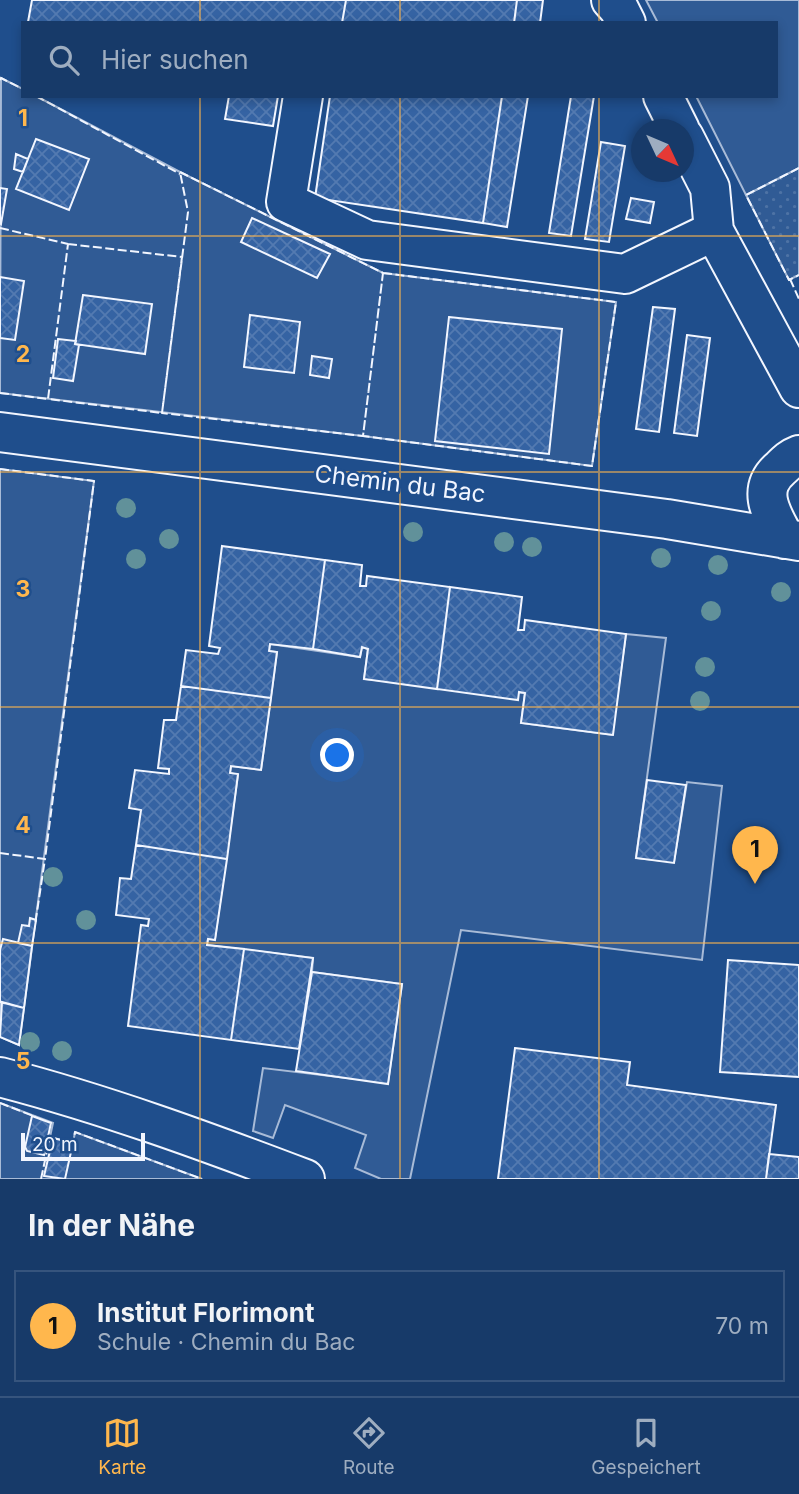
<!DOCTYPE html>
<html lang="de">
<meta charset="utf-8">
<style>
:root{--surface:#173a69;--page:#20416f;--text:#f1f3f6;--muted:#9eadc0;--line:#36547d;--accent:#ffb74d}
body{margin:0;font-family:Inter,sans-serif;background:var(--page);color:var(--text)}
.compass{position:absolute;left:631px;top:119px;width:63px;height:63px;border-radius:50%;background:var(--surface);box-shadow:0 4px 10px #0003;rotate:134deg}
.scale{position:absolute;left:21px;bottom:18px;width:124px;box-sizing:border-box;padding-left:7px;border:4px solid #f2f6ff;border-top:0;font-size:19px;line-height:24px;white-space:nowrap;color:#f2f6ff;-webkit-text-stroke:5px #1f4e8c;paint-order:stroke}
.you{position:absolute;left:338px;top:756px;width:24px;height:24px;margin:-18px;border:5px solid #fff;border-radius:50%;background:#1a73e8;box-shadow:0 0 0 10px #1a73e833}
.badge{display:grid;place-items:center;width:46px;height:46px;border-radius:50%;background:var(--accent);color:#111;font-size:23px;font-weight:700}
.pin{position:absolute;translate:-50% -58px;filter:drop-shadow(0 2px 4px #0008)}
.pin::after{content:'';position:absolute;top:37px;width:24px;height:21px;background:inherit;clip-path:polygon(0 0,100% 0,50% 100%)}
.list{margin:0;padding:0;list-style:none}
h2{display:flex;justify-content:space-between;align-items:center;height:91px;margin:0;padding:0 28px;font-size:30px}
h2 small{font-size:23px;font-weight:400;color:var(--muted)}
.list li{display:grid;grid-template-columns:46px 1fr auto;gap:21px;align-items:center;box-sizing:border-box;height:112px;margin:0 14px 14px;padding:0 14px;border:2px solid var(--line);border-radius:0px}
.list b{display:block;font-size:26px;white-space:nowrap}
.list p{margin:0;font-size:23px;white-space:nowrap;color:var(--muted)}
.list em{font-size:23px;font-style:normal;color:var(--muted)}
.icon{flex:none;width:38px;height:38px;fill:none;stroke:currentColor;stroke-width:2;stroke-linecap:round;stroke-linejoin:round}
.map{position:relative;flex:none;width:799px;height:1179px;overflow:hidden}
.search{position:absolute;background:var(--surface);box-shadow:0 4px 10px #0003;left:21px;right:21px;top:21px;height:77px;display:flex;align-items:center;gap:18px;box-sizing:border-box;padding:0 24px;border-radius:0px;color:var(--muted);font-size:26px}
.sheet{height:217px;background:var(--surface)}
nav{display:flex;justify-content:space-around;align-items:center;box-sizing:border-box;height:98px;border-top:2px solid var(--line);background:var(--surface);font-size:19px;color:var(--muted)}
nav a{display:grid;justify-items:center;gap:4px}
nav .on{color:var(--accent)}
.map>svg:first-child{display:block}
</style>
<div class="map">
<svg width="799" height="1179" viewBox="0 0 799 1179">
<defs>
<pattern id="grass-dots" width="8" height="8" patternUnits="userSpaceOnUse" patternTransform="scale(1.75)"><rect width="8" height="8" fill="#305b95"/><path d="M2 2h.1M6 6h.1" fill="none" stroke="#4e73a5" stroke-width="1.8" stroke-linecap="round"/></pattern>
<pattern id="building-cross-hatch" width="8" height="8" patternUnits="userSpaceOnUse" patternTransform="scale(1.75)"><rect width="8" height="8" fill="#3563a3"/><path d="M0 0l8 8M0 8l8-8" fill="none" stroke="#537ab1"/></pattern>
</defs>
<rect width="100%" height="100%" fill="#1f4e8c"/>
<path fill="url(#grass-dots)" stroke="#a8bbd7" stroke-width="2" d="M799,168v107l-10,5 -43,-85z"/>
<path fill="#305b95" stroke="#a8bbd7" stroke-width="2" d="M646,0h153v168l-53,27 -50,-99h80v-73h-118z
M1,78l22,11v7h13l144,76 203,101 233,29 -24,164 -229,-30 -363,-43z
M0,469l94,12 -75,564 -19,-8z
M626,634l40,4 -30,220 38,4 13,-80 35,4 -20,174 -241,-30 -51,249h-29l-26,-11 11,-33 -81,-30 -12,33 -20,-7 10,-63 125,15 14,-99 -90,-12 1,-14 -106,-13 1,-6h7l23,-164 -8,-2 1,-7 30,4 16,-118 -8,-1 1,-7 90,13 2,-10 6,2 -4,30 161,14 -4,30 91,12z
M0,1103l53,20 -3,14 23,6 2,-11 127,47h-202z"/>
<path fill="url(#building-cross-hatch)" stroke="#f2f6ff" stroke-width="2" d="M32,0h314l-4,23h-312l-2,-1z
M346,0h171l-3,23h-172z
M517,0h26l-3,23h-26z
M229,96h49l-5,30 -48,-7z
M330,96h172l-19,127 -168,-25z
M502,96h26l-21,131 -24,-4z
M571,96h23l-23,140 -22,-3z
M36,139l53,20 -20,51 -53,-21z
M601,142l24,4 -16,96 -24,-3z
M16,154l12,5 -5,13 -9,-3z
M0,188l7,1 -6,35 -1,-1z
M631,198l23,4 -4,21 -24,-4z
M252,218l78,36 -13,24 -76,-36z
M0,277l24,4 -9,59 -15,-2z
M83,295l69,9 -7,50 -70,-10z
M653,307l22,2 -16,123 -23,-3z
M250,315l50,7 -6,51 -50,-6z
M449,317l113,12 -13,125 -114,-13z
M687,335l23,3 -13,98 -23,-3z
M58,339l18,2 -1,3 4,1 -6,36 -20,-3z
M312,356l20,3 -3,19 -19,-3z
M222,546l103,14 -12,89 -43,-5 -1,7 8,1 -6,46 -90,-12 5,-36 32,4 2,-6 -11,-2z
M325,560l37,5 -2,21h6l1,-10 83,11 -13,102 -73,-10 4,-30 -6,-2 -2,10 -47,-8z
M450,587l72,10 -4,33h6l1,-10 101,14 -13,101 -92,-12 4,-30 -6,-1 -1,8 -81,-11z
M181,686l90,12 -10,72 -30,-4 -1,7 8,1 -11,85 -91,-14 5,-35 -12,-2 6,-38 34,4v-5l-11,-1 6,-48h12z
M647,780l39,5 -12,78 -38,-5z
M136,845l91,14 -12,81 -7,-1 -1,6 37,4 -13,91 -103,-14 13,-101 7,1 1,-7 -33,-4 4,-37 11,1z
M30,918l6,2 -4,26 -14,-3 4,-18 7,1z
M3,939l29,7 -8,62 -24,-6v-52z
M244,949l69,9 -14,91 -68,-9z
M728,960l71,5v112l-79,-5z
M312,972l90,12 -14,100 -92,-13z
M2,1002l22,6 -5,37 -19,-8z
M515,1048l115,14 -3,23 149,20 -10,74h-268z
M32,1116l19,7 -7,32 -17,-4 -2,-4z
M53,1138l20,5 -8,36 -21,-3z
M769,1154l30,3v22h-33z"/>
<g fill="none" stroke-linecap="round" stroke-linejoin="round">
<defs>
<path id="minor" d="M611,0l8,9 7,14
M303,96l-17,106 81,38 258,34 89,-43
M663,96l17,34
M684,137l26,51 4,43 85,157
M0,432l667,87 132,22
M785,539c-13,-24 -30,-49 -4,-71 6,-6 10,-10 18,-13
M0,1077c104,27 205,64 305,102"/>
</defs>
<use href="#minor" stroke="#f2f6ff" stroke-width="42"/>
<use href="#minor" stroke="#1f4e8c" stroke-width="38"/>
<path stroke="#f2f6ff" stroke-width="2" stroke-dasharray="9 3.5" stroke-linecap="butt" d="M0,80l1,-2 22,11
M36,96l144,78
M799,168l-53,27 43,85 10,-5
M180,172l203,101 -20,163 -201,-23 26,-201z
M0,228l68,16
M68,244l114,13 -20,156 -114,-14z
M383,273l233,29 -24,164 -229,-30z
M790,279l9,20
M0,393l48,6v-2
M0,469l94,12 -49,378
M0,853l45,6 -10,66
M0,1103l36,14
M69,1142l4,1 2,-11 127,47
M41,1179l9,-42 6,1"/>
</g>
<g fill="#61919a">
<circle cx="126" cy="508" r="10"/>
<circle cx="413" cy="532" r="10"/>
<circle cx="169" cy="539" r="10"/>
<circle cx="504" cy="542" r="10"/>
<circle cx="532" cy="547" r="10"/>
<circle cx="661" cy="558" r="10"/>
<circle cx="136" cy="559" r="10"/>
<circle cx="718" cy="565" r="10"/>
<circle cx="781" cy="592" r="10"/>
<circle cx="711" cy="611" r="10"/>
<circle cx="705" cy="667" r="10"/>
<circle cx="700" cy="701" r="10"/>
<circle cx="53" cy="877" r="10"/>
<circle cx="86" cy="920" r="10"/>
<circle cx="30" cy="1042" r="10"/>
<circle cx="62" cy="1051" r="10"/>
</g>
<path fill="none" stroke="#ffb74d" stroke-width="2" stroke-opacity="0.55" d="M200,0v23M400,0v23M599,0v23M200,96v1083M400,96v1083M599,96v1083M0,236h799M0,472h799M0,707h799M0,943h799"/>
<g text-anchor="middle" stroke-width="5" stroke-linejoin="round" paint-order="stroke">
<g font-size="24" fill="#f2f6ff" stroke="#1f4e8c">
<text transform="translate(400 484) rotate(7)" y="8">Chemin du Bac</text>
</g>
</g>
<g font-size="23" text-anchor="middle" font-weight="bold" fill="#ffb74d" stroke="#1f4e8c" stroke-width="5" stroke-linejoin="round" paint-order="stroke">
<text x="23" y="126">1</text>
<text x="23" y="362">2</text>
<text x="23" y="597">3</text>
<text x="23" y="833">4</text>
<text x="23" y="1069">5</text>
</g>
</svg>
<svg class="compass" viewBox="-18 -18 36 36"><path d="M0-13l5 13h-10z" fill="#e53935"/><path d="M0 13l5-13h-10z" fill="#9eadc0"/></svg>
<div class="scale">20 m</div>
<div class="you"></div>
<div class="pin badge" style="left:755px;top:884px">1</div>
<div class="search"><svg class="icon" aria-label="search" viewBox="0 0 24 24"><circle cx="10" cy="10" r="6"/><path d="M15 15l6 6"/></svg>Hier suchen</div>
</div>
<section class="sheet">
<h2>In der Nähe<small></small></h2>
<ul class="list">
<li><span class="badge">1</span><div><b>Institut Florimont</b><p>Schule · Chemin du Bac</p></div><em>70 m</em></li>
</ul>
</section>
<nav>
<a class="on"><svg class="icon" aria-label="map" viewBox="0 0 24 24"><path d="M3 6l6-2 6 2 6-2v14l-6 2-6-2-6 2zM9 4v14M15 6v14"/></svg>Karte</a>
<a><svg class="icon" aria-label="directions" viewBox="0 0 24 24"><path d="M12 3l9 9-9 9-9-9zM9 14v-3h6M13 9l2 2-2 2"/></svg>Route</a>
<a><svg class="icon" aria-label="saved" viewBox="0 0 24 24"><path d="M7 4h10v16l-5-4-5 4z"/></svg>Gespeichert</a>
</nav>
